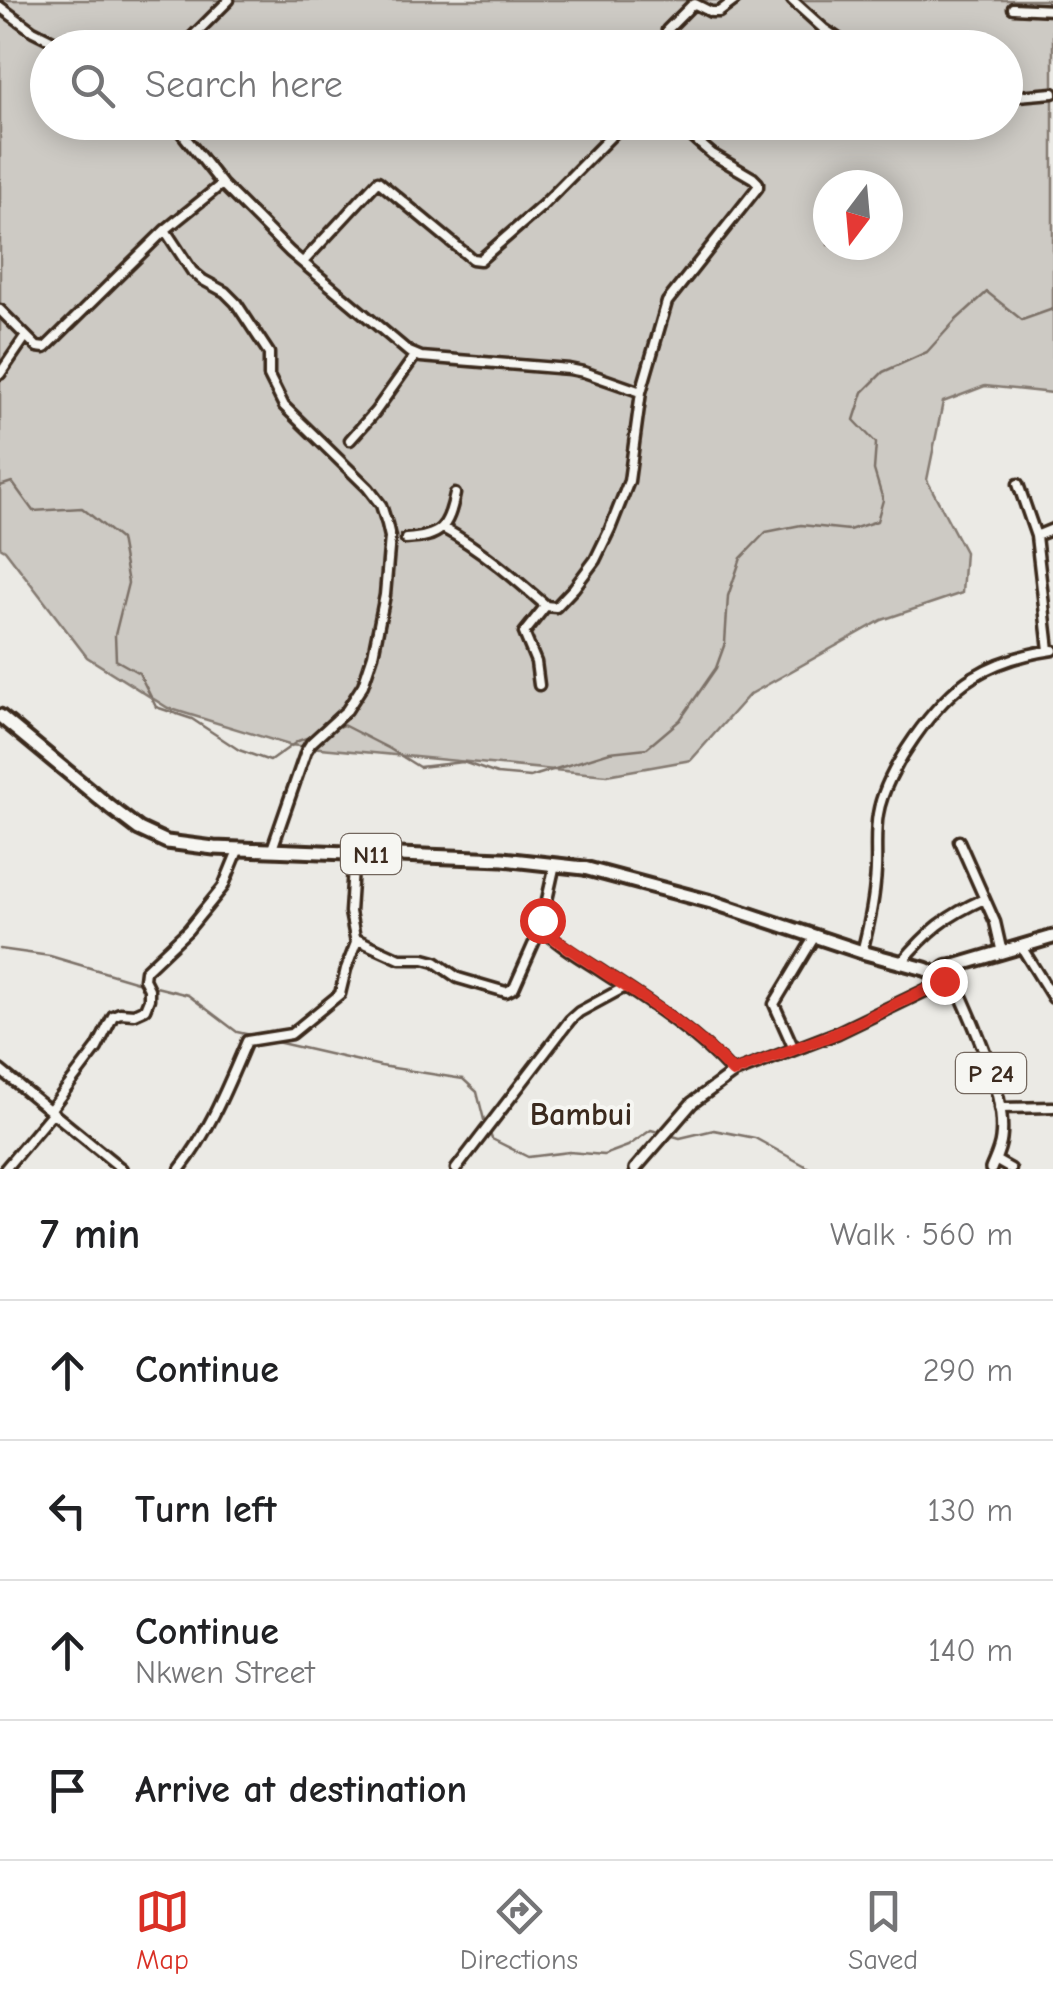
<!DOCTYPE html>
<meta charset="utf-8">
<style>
:root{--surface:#fff;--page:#f6f6f6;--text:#202124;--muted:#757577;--line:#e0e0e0;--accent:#d93025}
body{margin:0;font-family:"Comic Neue",sans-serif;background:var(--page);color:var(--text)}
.compass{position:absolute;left:813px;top:170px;width:90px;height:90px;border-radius:50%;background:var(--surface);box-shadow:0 5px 25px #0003;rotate:196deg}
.stop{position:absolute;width:30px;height:30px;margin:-22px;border:8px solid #d93025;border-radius:50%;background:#fff}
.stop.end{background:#d93025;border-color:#fff;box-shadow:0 2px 10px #0008}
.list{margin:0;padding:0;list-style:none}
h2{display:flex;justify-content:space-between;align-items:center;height:130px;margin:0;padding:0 40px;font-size:42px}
h2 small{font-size:32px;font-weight:400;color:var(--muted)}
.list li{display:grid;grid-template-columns:65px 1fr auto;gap:30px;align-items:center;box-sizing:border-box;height:140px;padding:0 40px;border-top:2px solid var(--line)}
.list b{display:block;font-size:38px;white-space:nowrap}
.list p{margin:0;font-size:32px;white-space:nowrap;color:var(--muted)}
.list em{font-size:32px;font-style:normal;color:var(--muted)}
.icon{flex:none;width:55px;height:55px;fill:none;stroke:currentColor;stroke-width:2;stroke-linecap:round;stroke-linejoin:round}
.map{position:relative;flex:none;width:1053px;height:1169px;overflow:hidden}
.search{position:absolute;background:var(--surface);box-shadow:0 5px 25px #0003;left:30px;right:30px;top:30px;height:110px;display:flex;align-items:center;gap:25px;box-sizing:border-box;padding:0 35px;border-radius:55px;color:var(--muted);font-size:38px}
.sheet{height:690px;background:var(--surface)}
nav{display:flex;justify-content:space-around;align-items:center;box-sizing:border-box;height:140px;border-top:2px solid var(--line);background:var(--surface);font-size:28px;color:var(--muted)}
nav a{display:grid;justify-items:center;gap:5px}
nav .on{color:var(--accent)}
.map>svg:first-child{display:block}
</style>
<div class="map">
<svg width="1053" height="1169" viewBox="0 0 1053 1169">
<rect width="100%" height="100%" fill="#ebeae5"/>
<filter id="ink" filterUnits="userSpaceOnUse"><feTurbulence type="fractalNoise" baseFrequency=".01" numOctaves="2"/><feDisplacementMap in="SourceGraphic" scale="20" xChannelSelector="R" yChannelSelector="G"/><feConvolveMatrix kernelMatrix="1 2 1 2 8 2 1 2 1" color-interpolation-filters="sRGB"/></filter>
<g filter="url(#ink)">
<path fill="#cdcac4" stroke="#847a71" stroke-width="2.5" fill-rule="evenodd" d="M0,0h1053v393l-68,-7 -42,16 -16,78 38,72 -3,41 -80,27 -133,75 -58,65 -84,15 -318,-30 -121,-37 -81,-51 -82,-107 -5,-3zM48,48h958v74h-958zM828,185h60v60h-60z"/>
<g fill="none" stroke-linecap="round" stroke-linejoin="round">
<path stroke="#7c7167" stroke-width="2.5" d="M0,486l12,-4 21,29 49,-3 38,31 8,44 -13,52 1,25 23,13 17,34 36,12 47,31 31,11 28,-20 17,-6
M332,729l11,-4 47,24 29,18 44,-5 34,12 33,3 80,-25 37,-4 33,-28 36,-52 9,-25 3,-47 13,-38 25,-26 35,-7 48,5 28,-9 6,-21 -9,-30 2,-27 -22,-23 9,-28 20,-20 44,-20 28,-31 32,-29 35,28 31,-11
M0,949l50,7 94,28
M152,986l36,9 49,37 18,4
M272,1041l109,25 82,13 14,13 8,32
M489,1131l3,8 36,18 41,-5 35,3 24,-9 23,-16 29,8 34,-8 41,8 56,31"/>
<defs>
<path id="minor" d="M792,0l32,29 28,19
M0,7l33,24 34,17
M1013,8l40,2
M181,48l48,-48
M675,48l-8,-18 25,-25 3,-1 16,8h8l16,-12
M1006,97l47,-4
M173,122l49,62 68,68 119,100 12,5 148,12 15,3 57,20
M165,230l27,41 11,9 22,12 11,11 33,50v23l15,30 84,82 13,17 6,19 3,13 -5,58 -12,60 -10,30 -16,25 -36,33 -5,8 -34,98
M303,262l75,-81 94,78 8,1 62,-54 83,-84
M0,310l37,37 8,1 120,-118 57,-46
M0,374l26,-38
M350,440l25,-28 40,-56
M1018,484l18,52 13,114
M443,528c38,21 69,48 101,76v4l-20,25 12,29 3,23
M1036,536l17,-7
M406,539c35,-2 42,-11 49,-45
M545,606l11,1 18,-19 21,-28 15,-31 19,-48 12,-89 26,-90 91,-115v-4l-5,-5 -41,-24 -37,-32
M959,841l36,81 7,31
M555,864l-14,63c17,19 42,32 63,46 46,30 92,59 129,100
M356,939l44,20h24l11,3 23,16 48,14 8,-4 27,-61
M1022,948l31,50
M862,952c6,-23 11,-45 13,-69 3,-23 -1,-47 3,-69 7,-43 58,-115 95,-137 24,-15 52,-23 80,-27
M901,963c27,-32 45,-47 83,-64
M794,1049l-20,-45 41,-68
M0,1070l122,99
M999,1108l54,-1
M50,1110l47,-62 16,-32 7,-3 14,1 11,-5 4,-10v-10l-5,-10 1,-8 43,-41 35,-43 16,-39
M995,1160l16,9
M5,1169l48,-57
M180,1169c30,-38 48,-84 67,-128l44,-7 49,-40 6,-25 10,-26 -6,-31 4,-59
M456,1169l114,-149 9,-8 46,-25"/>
<path id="major" d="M955,982c18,40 52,113 46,157 -1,11 -6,20 -10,30
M635,1169l57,-66 41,-30 104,-40 108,-52"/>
<path id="highway" d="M0,716l110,91 29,22 28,13 47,6 289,11 81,9 131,35 147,49 63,17 18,8
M951,967l102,-30
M942 975a8 8 0 1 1 16 0a8 8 0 1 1-16 0Z"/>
</defs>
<use href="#minor" stroke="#3b2a1e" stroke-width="15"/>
<use href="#major" stroke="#3b2a1e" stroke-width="16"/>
<use href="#highway" stroke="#3b2a1e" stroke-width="19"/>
<use href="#minor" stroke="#f6f6f2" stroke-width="8"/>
<use href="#major" stroke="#f6f6f2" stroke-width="9"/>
<use href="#highway" stroke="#f6f6f2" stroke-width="11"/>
</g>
</g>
<g fill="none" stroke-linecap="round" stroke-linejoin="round" filter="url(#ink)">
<path stroke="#d93025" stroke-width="12" d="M542,920v7l6,7c62,45 133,81 185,138l104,-39 107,-52"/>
</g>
<g text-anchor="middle" stroke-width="8" stroke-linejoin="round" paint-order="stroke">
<g fill="#f6f6f2" stroke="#73675e" stroke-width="2.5">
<rect x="341" y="834" width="60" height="40" rx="8"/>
<rect x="956" y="1053" width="70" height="40" rx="8"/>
</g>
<g font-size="25" font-weight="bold" fill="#3b2a1e">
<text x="371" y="863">N11</text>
<text x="991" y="1082">P 24</text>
</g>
<g font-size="32" font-weight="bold" fill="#3b2a1e" stroke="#f6f6f2">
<text x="581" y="1125">Bambui</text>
</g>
</g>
</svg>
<svg class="compass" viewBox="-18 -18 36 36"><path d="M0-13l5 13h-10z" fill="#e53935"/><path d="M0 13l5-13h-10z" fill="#757577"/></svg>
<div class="stop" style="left:542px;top:920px"></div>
<div class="stop end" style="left:944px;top:981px"></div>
<div class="search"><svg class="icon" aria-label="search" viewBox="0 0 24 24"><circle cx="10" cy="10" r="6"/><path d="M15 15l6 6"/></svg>Search here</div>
</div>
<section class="sheet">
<h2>7 min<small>Walk · 560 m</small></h2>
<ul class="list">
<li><svg class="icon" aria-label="ahead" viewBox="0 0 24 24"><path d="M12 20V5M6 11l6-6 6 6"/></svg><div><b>Continue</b></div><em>290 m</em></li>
<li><svg class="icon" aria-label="left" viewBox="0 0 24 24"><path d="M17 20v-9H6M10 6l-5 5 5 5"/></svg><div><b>Turn left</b></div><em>130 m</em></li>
<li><svg class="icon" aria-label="ahead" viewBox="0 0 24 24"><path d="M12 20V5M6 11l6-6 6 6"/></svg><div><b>Continue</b><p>Nkwen Street</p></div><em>140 m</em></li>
<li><svg class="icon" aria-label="arrive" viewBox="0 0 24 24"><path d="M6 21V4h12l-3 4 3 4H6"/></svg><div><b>Arrive at destination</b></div></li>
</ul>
</section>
<nav>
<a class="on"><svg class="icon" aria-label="map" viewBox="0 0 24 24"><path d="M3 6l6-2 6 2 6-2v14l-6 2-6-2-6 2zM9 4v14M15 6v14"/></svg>Map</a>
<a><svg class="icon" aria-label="directions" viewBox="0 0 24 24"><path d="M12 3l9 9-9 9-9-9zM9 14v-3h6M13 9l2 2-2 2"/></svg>Directions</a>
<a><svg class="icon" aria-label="saved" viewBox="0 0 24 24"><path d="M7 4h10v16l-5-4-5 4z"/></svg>Saved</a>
</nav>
